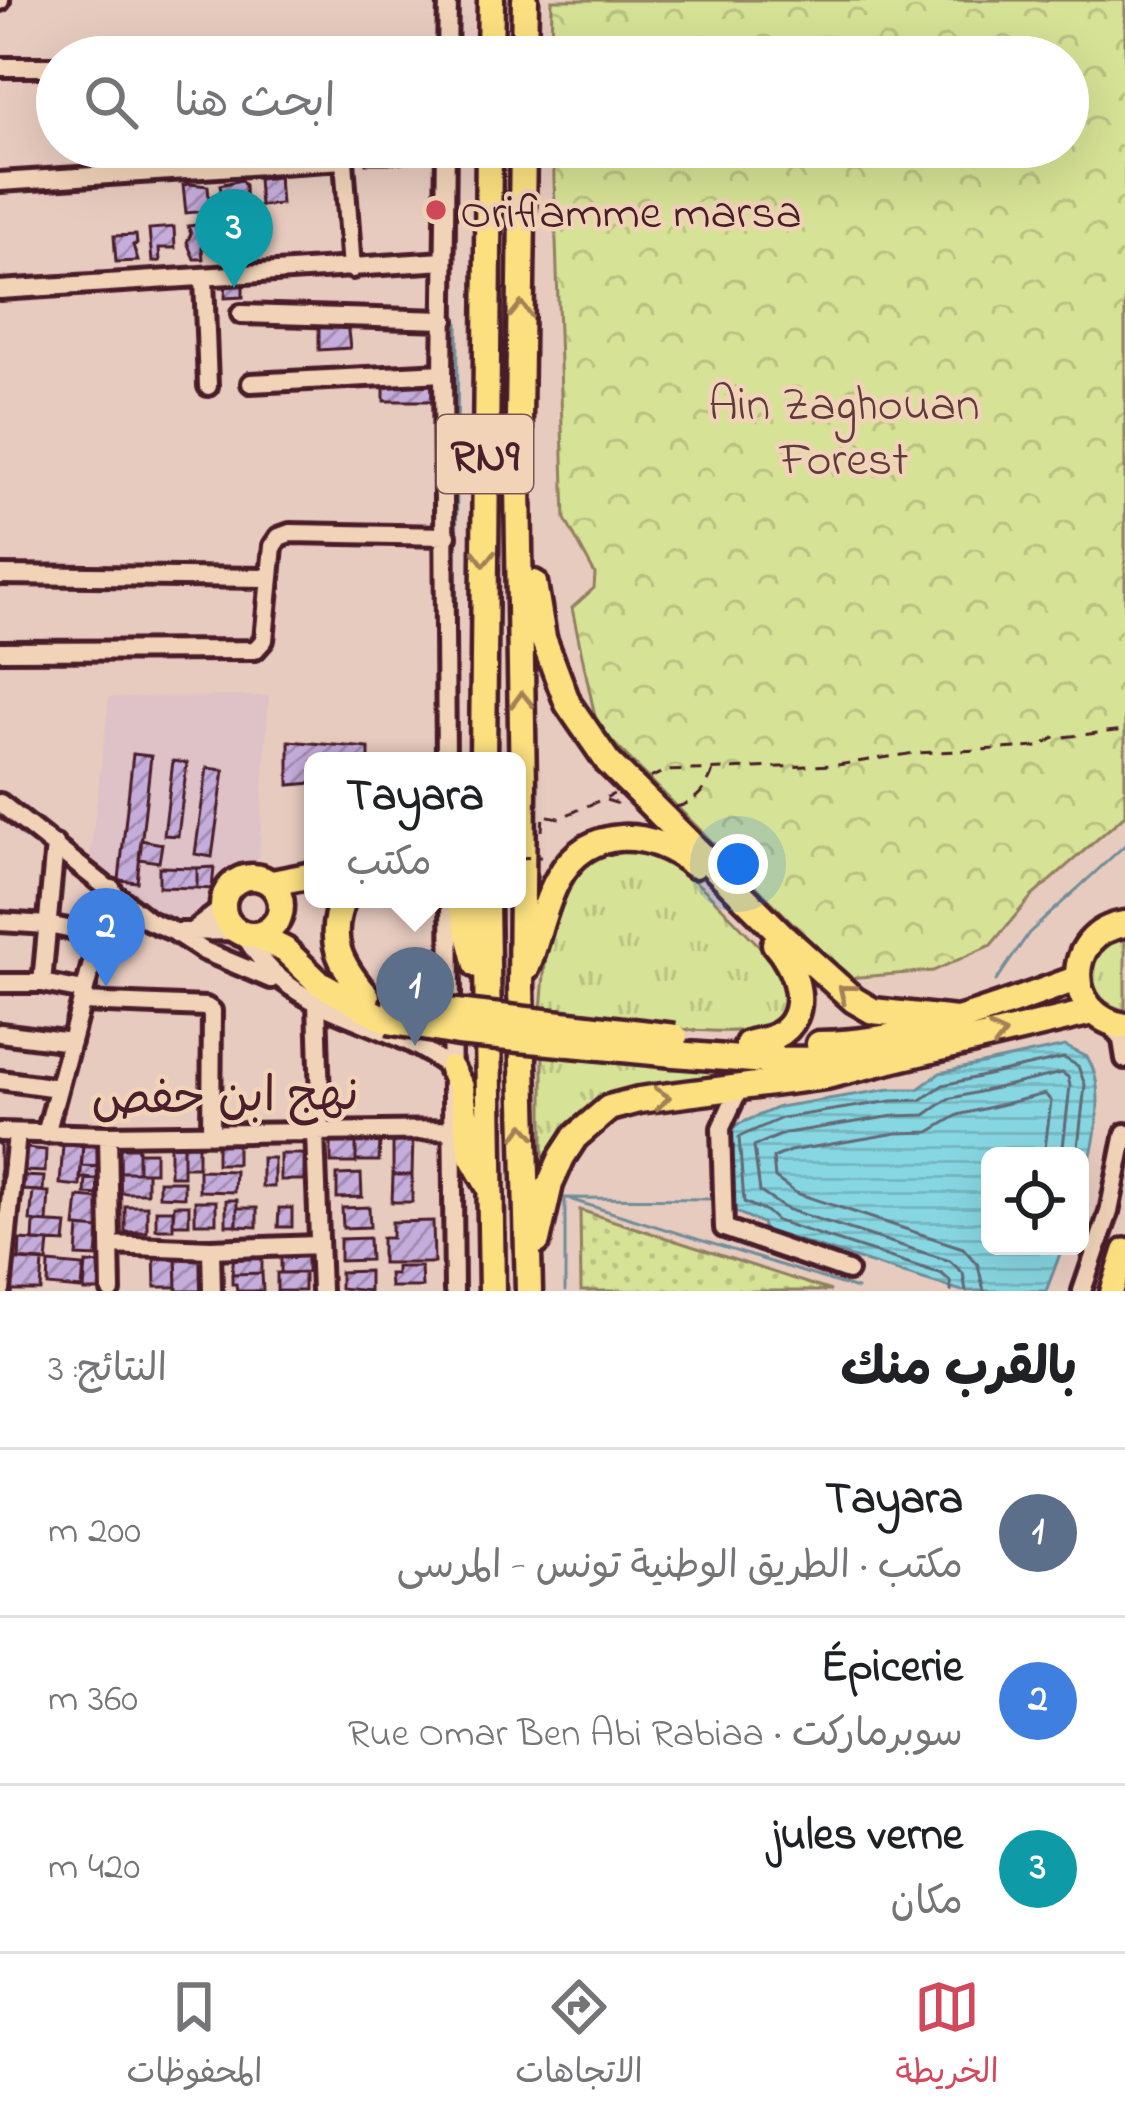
<!DOCTYPE html>
<html lang="ar">
<meta charset="utf-8">
<style>
:root{--surface:#fff;--page:#f6f6f6;--text:#202124;--muted:#757577;--line:#e0e0e0;--accent:#d1495b}
body{margin:0;font-family:"Indie Flower","Playpen Sans Arabic",sans-serif;background:var(--page);color:var(--text);direction:rtl}
.controls{position:absolute;right:36px;bottom:36px;display:grid;overflow:hidden;border-radius:18px;box-shadow:0 12px 48px #0002}
.controls button{width:108px;height:108px;display:grid;place-items:center;padding:0;border:0;border-bottom:3px solid var(--line);background:var(--surface);color:var(--text);font:60px sans-serif}
.you{position:absolute;left:738px;top:864px;width:42px;height:42px;margin:-30px;border:9px solid #fff;border-radius:50%;background:#1a73e8;box-shadow:0 0 0 18px #1a73e833}
.badge{display:grid;place-items:center;width:78px;height:78px;border-radius:50%;background:var(--accent);color:#fff;font-size:39px;font-weight:700}
.pin{position:absolute;translate:-50% -99px;filter:drop-shadow(0 3px 6px #0008)}
.pin::after{content:'';position:absolute;top:63px;width:42px;height:36px;background:inherit;clip-path:polygon(0 0,100% 0,50% 100%)}
.popup{position:absolute;left:304px;top:752px;width:222px;height:156px;box-sizing:border-box;display:grid;place-content:center;border-radius:18px;background:var(--surface);filter:drop-shadow(0 3px 9px #0005);font-size:39px;white-space:nowrap;color:var(--muted)}
.popup b{font-size:45px;color:var(--text)}
.popup::after{content:'';position:absolute;left:50%;top:100%;margin-left:-24px;border:24px solid transparent;border-top-color:var(--surface)}
.list{margin:0;padding:0;list-style:none}
h2{display:flex;justify-content:space-between;align-items:center;height:156px;margin:0;padding:0 48px;font-size:51px}
h2 small{font-size:39px;font-weight:400;color:var(--muted)}
.list li{display:grid;grid-template-columns:78px 1fr auto;gap:36px;align-items:center;box-sizing:border-box;height:168px;padding:0 48px;border-top:3px solid var(--line)}
.list b{display:block;font-size:45px;white-space:nowrap}
.list p{margin:0;font-size:39px;white-space:nowrap;color:var(--muted)}
.list em{font-size:39px;font-style:normal;color:var(--muted)}
.icon{flex:none;width:66px;height:66px;fill:none;stroke:currentColor;stroke-width:2;stroke-linecap:round;stroke-linejoin:round}
.map{position:relative;flex:none;width:1125px;height:1291px;overflow:hidden;direction:ltr}
.search{position:absolute;background:var(--surface);box-shadow:0 12px 48px #0002;left:36px;right:36px;top:36px;height:132px;display:flex;align-items:center;gap:30px;box-sizing:border-box;padding:0 42px;border-radius:66px;color:var(--muted);font-size:45px}
.sheet{height:660px;background:var(--surface)}
nav{display:flex;justify-content:space-around;align-items:center;box-sizing:border-box;height:168px;border-top:3px solid var(--line);background:var(--surface);font-size:33px;color:var(--muted)}
nav a{display:grid;justify-items:center;gap:6px}
nav .on{color:var(--accent)}
.map>svg:first-child{display:block}
</style>
<div class="map">
<svg width="1125" height="1291" viewBox="0 0 1125 1291">
<defs>
<pattern id="grass-tufts" width="24" height="20" patternUnits="userSpaceOnUse" patternTransform="scale(3)"><rect width="24" height="20" fill="#d6e295"/><path d="M3 7l-1-3M5 7V3M7 7l1-3M15 17l-1-3M17 17v-4M19 17l1-3" fill="none" stroke="#b9c181"/></pattern>
<pattern id="forest-crowns" width="20" height="18" patternUnits="userSpaceOnUse" patternTransform="scale(3)"><rect width="20" height="18" fill="#d6e295"/><path d="M2 6a3 3 0 1 1 6 0M12 15a3 3 0 1 1 6 0" fill="none" stroke="#b9c181"/></pattern>
<pattern id="garden-dots" width="8" height="8" patternUnits="userSpaceOnUse" patternTransform="scale(3)"><rect width="8" height="8" fill="#d6e295"/><path d="M2 2h.1M6 6h.1" fill="none" stroke="#b9c181" stroke-width="1.8" stroke-linecap="round"/></pattern>
<pattern id="water-rules" width="6" height="5" patternUnits="userSpaceOnUse" patternTransform="scale(3)"><rect width="6" height="5" fill="#87d7e2"/><path d="M0 2.5h6" fill="none" stroke="#76b8c2"/></pattern>
<pattern id="building-hatch" width="6" height="6" patternUnits="userSpaceOnUse" patternTransform="scale(3)"><rect width="6" height="6" fill="#c5addb"/><path d="M-1 1l2-2M0 6l6-6M5 7l2-2" fill="none" stroke="#a28cb2"/></pattern>
</defs>
<rect width="100%" height="100%" fill="#e8cbbf"/>
<filter id="ink" filterUnits="userSpaceOnUse"><feTurbulence type="fractalNoise" baseFrequency=".00833" numOctaves="2"/><feDisplacementMap in="SourceGraphic" scale="24" xChannelSelector="R" yChannelSelector="G"/><feConvolveMatrix kernelMatrix="1 2 1 2 8 2 1 2 1" color-interpolation-filters="sRGB"/></filter>
<g filter="url(#ink)">
<path fill="#dec2c7" d="M269,696l-10,162 -29,11 -23,38 -10,8 -12,3 -39,-7 -57,-46 20,-168z"/>
<path fill="url(#grass-tufts)" stroke="#908060" stroke-width="3" d="M636,848l43,19 29,26 65,67 15,36 -14,30c-52,16 -174,-8 -233,-16 7,-71 3,-156 95,-162z
M1125,931v79c-24,-4 -50,-33 -33,-58 6,-10 23,-16 33,-21z
M543,1048l204,26 -139,27 -29,13 -36,45z"/>
<path fill="url(#forest-crowns)" stroke="#908060" stroke-width="3" d="M552,0h573v815l-94,82 -40,48 -58,26 -86,7 -250,-252 -25,-118 22,-20 1,-14 -30,-55 -12,-372h515v-90h-517z"/>
<path fill="url(#garden-dots)" stroke="#908060" stroke-width="3" d="M580,1210l251,81h-250z"/>
<path fill="url(#water-rules)" stroke="#6f8d99" stroke-width="3" d="M1065,1046l22,11c23,35 5,100 -7,137v-38h-90v90h73l-17,45h-84l-198,-61 -2,-7 -33,-14v-81l50,-21 111,-18h28l22,-16z"/>
<g fill="none" stroke-linecap="round" stroke-linejoin="round">
<path stroke="#626974" stroke-width="3" d="M951,1291l-1,-10 -8,-7 -165,-53 -10,-9 -23,-10 -5,-65 43,-19 110,-17 29,-1 22,-15 121,-27 14,8 7,19 -8,71
M966,1291l-3,-18 -13,-12 -164,-52 -26,-17 -6,-46 32,-13 108,-17 31,-1 23,-16 114,-26 6,4 2,9 -8,70
M984,1291l-6,-26 -15,-17 -167,-55 -21,-15 -2,-20 17,-7 107,-18 32,-1 29,-17 87,-21 6,7 -7,55"/>
<path stroke="#6f8d99" stroke-width="3" d="M455,759l3,-436
M996,981l33,-48 96,-88
M565,1198l154,1
M565,1200v91
M572,1200l285,89"/>
</g>
<path fill="url(#building-hatch)" stroke="#4a1f2b" stroke-width="3" d="M366,147h37v16h-37z
M279,177l2,27 -21,2 -2,-27z
M241,180l4,5 1,26 -21,1 -5,-27z
M190,184l18,2 2,25 -24,2 -3,-28z
M246,222l1,16 -7,1 -7,7 1,12h-8l-3,-35z
M196,225v3h11l1,20h-6l1,11h-9l-7,-17 4,-8 -3,-8z
M174,227l1,21h-16l1,13 -8,1 -3,-33z
M136,235l1,9 -4,1 5,16 -22,1 -2,-26z
M243,279v18l-18,1 1,-18z
M347,322l3,26 -31,2v-26z
M434,381v20h-50v-19z
M289,741l80,7v13h-56v22l-24,2z
M133,754l18,2 -14,126 -18,-2z
M173,761l14,2 -9,73 -14,-1z
M207,768l17,2 -12,87 -17,-3z
M141,840l21,4 -3,18 -20,-3z
M159,867l38,1v20l-38,-1z
M214,867l-2,22 -15,-1v-20z
M393,1138h20l-1,37h-19z
M331,1140h25v23h-25z
M356,1140h24l-1,21h-23z
M183,1141h15v26h-15z
M0,1142l9,1 -5,48h-4z
M83,1144l19,2 -2,21 -19,-1z
M217,1144h20v20h-20z
M63,1145l20,1 -3,40 -20,-2z
M170,1145h13v31h-13z
M26,1148l20,2 -1,22 -20,-1z
M120,1148h18v24h-18z
M138,1152h17v20h-17z
M280,1154h24v26h-24z
M262,1158h12v29h-12z
M81,1166l23,1 -1,13 -23,-2z
M199,1170l36,1 -1,21 -35,-1z
M115,1172h32v21h-32z
M361,1174l1,23 -25,1v-23z
M393,1175h19v27h-20z
M20,1176l24,1 -1,14 -24,-1z
M86,1178l17,2 -1,15 -17,-1z
M159,1181h25v16l-25,-1z
M33,1191l16,1 -2,31 -17,-2z
M78,1197l23,2 -2,30 -24,-2z
M226,1200h11v25h-11z
M195,1201h21v22h-21z
M174,1205h15v19h-16z
M125,1206h22v26h-22z
M369,1207l1,20 -27,1 -1,-20z
M237,1208h20v19l-20,-1z
M279,1208h13v19h-14z
M156,1210h17v19h-17z
M433,1221l1,42h-52v-25h10v-16z
M34,1222l33,2 -2,19 -32,-2z
M79,1227l20,2 -2,28 -20,-1z
M369,1238l1,22 -30,1v-22z
M20,1240l29,2 -2,20 -28,-2z
M176,1251l1,36h-22l-1,-35z
M262,1253v20l-30,1 2,-20z
M204,1254l1,37h-28l-1,-35z
M307,1254v18l-26,1v-18z
M14,1259l29,2 -2,30h-29z
M49,1263l35,3 -2,23 -34,-3z
M86,1263l16,1v27h-18z
M396,1267h25l1,20h-32l-1,-13h7z
M369,1271v20l-29,-3v-16z
M262,1273l1,18h-26l-1,-7h-4v-10z
M277,1273h27v18h-27z"/>
<g fill="none" stroke-linecap="round" stroke-linejoin="round">
<defs>
<path id="minor" d="M0,1v-1
M447,57l1,-57
M0,67h57
M343,147l9,122
M446,147l-3,226 3,388
M0,182l344,-22
M204,278l4,108
M0,290l444,-29
M241,314l204,6
M251,383l192,-10
M0,575l270,3
M0,651l255,-1 9,-10 9,-94 6,-9 11,-4 157,3
M0,803l149,118 26,11 63,-1
M450,899l4,392
M0,922l48,3 49,10
M176,933l28,18 67,28
M190,933l33,-25
M244,934c49,88 138,78 207,135
M0,983h42l42,8
M42,983l13,-138
M82,1002l124,5 6,4 -1,123
M317,1003l4,130
M1110,1023l12,17 3,19
M0,1033l71,9
M0,1080l58,8
M739,1089l-18,39 3,100 124,43
M0,1132l108,3 344,-5
M315,1133l6,158
M46,1134l66,-245
M108,1135l3,156
M110,1245l101,4 107,-4
M211,1249l1,42
M1,1291l16,-157
M1082,1291l27,-79 16,-79"/>
<path id="major" d="M1112,1291l13,-41"/>
<path id="highway" d="M490,57l1,-57
M524,57l1,-57
M523,147l-5,338 5,303 -2,199 8,304
M534,583l9,55 25,66 40,58 176,175 70,63 19,11 83,9
M483,761l6,-614
M223 906a29 29 0 1 1 58 0a29 29 0 1 1-58 0Z
M272,883l41,-8
M343,899c-17,41 -3,66 24,97
M456,899l7,11 14,55
M486,899l6,392
M1125,924c-63,9 -62,93 0,102
M255,935l30,15 33,32 70,39
M527,967c11,-29 16,-61 31,-88 30,-55 94,-50 136,-14
M748,1044c9,-3 21,-4 28,-8 38,-20 20,-69 -1,-92
M819,1044c90,-1 174,-35 257,-65
M674,1054l79,6 141,-1 198,-47
M451,1069l10,18 11,70 16,28
M537,1241l13,-57 12,-27 13,-20 34,-29 30,-8 187,-24 68,-17"/>
</defs>
<use href="#minor" stroke="#4a1f2b" stroke-width="26"/>
<use href="#major" stroke="#4a1f2b" stroke-width="30"/>
<use href="#highway" stroke="#4a1f2b" stroke-width="33"/>
<path stroke="#4a1f2b" stroke-width="3" stroke-dasharray="12 9" stroke-linecap="butt" d="M650,778l15,-7 172,-6 78,-12 124,-6 15,-9 71,-8
M606,800l19,6
M676,807c18,-3 32,-19 37,-37
M542,831l1,-16 17,3 54,-24"/>
<use href="#minor" stroke="#f1d3b8" stroke-width="16"/>
<use href="#major" stroke="#fce080" stroke-width="21"/>
<use href="#highway" stroke="#fce080" stroke-width="24"/>
<defs>
<path id="highway-bridge" d="M395,1005l280,32
M388,1021l70,12 216,21"/>
</defs>
<use href="#highway-bridge" stroke="#4a1f2b" stroke-width="33" stroke-linecap="butt"/>
<path stroke="#4a1f2b" stroke-width="3" stroke-dasharray="12 9" stroke-linecap="butt" d="M517,858l24,-1"/>
<use href="#highway-bridge" stroke="#fce080" stroke-width="24"/>
</g>
<defs><path id="oneway-chevron" d="M-2-3.5L2.5 0L-2 3.5" fill="none" stroke-width="1.6" stroke-linecap="round" stroke-linejoin="round" transform="scale(3)"/></defs>
<g stroke="#a38056">
<use href="#oneway-chevron" transform="translate(521 310) rotate(-89)"/>
<use href="#oneway-chevron" transform="translate(484 558) rotate(91)"/>
<use href="#oneway-chevron" transform="translate(522 700) rotate(-91)"/>
<use href="#oneway-chevron" transform="translate(846 992) rotate(-141)"/>
<use href="#oneway-chevron" transform="translate(998 1035) rotate(-14)"/>
<use href="#oneway-chevron" transform="translate(662 1098) rotate(-5)"/>
<use href="#oneway-chevron" transform="translate(524 1132) rotate(-92)"/>
</g>
</g>
<circle fill="#d1495b" stroke="#f1d3b8" stroke-width="4.5" cx="436" cy="210" r="12"/>
<g text-anchor="middle" stroke-width="9" stroke-linejoin="round" paint-order="stroke">
<rect fill="#f1d3b8" stroke="#7c5555" stroke-width="3" x="437" y="415" width="96" height="78" rx="9"/>
<g font-size="45" font-weight="bold" fill="#4a1f2b">
<text x="485" y="470">RN9</text>
</g>
<g font-size="48" fill="#4a1f2b" stroke="#f1d3b8" text-anchor="start">
<text x="460" y="227">Oriflamme marsa</text>
</g>
<g font-size="48" fill="#5f3c3b" stroke="#f1d3b8">
<text x="844" y="419">Ain Zaghouan<tspan x="844" dy="55">Forest</tspan></text>
</g>
<g font-size="48" fill="#4a1f2b" stroke="#f1d3b8">
<text transform="translate(225 1094) rotate(-1)" y="17">نهج ابن حفص</text>
</g>
</g>
</svg>
<div class="controls">
<button><svg class="icon" aria-label="locate" viewBox="0 0 24 24"><circle cx="12" cy="12" r="6"/><path d="M12 2v4M12 18v4M2 12h4M18 12h4"/></svg></button>
</div>
<div class="you"></div>
<div class="pin badge" style="left:415px;top:1046px;background:#5c6f8a">1</div>
<div class="popup"><b>Tayara</b>مكتب</div>
<div class="pin badge" style="left:106px;top:987px;background:#3f7fe0">2</div>
<div class="pin badge" style="left:234px;top:288px;background:#0f9aa8">3</div>
<div class="search"><svg class="icon" aria-label="search" viewBox="0 0 24 24"><circle cx="10" cy="10" r="6"/><path d="M15 15l6 6"/></svg>ابحث هنا</div>
</div>
<section class="sheet">
<h2>بالقرب منك<small>النتائج: 3</small></h2>
<ul class="list">
<li><span class="badge" style="background:#5c6f8a">1</span><div><b>Tayara</b><p>مكتب · الطريق الوطنية تونس - المرسى</p></div><em>200 m</em></li>
<li><span class="badge" style="background:#3f7fe0">2</span><div><b>Épicerie</b><p>سوبرماركت · Rue Omar Ben Abi Rabiaa</p></div><em>360 m</em></li>
<li><span class="badge" style="background:#0f9aa8">3</span><div><b>jules verne</b><p>مكان</p></div><em>420 m</em></li>
</ul>
</section>
<nav>
<a class="on"><svg class="icon" aria-label="map" viewBox="0 0 24 24"><path d="M3 6l6-2 6 2 6-2v14l-6 2-6-2-6 2zM9 4v14M15 6v14"/></svg>الخريطة</a>
<a><svg class="icon" aria-label="directions" viewBox="0 0 24 24"><path d="M12 3l9 9-9 9-9-9zM9 14v-3h6M13 9l2 2-2 2"/></svg>الاتجاهات</a>
<a><svg class="icon" aria-label="saved" viewBox="0 0 24 24"><path d="M7 4h10v16l-5-4-5 4z"/></svg>المحفوظات</a>
</nav>
